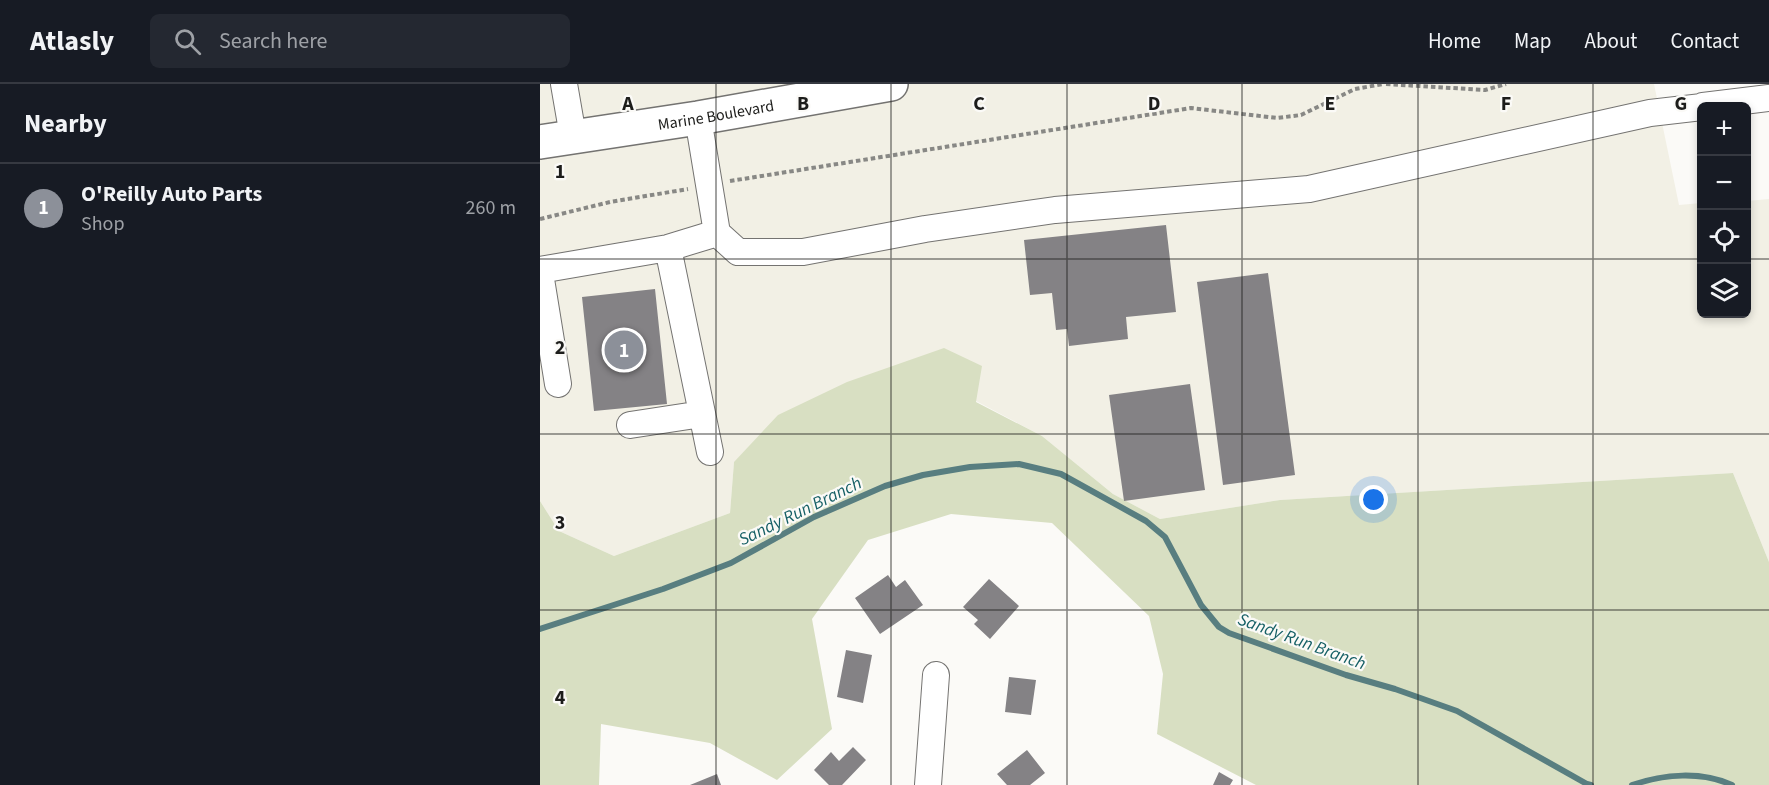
<!DOCTYPE html>
<meta charset="utf-8">
<style>
:root{--surface:#171b24;--page:#242831;--text:#f1f3f6;--muted:#9ea1a6;--line:#363941;--accent:#8c9099}
body{margin:0;font-family:"Source Sans 3",sans-serif;background:var(--page);color:var(--text)}
.controls{position:absolute;right:18px;top:18px;display:grid;overflow:hidden;border-radius:9px;box-shadow:0 3px 9px #0003}
.controls button{width:54px;height:54px;display:grid;place-items:center;padding:0;border:0;border-bottom:2px solid var(--line);background:var(--surface);color:var(--text);font:30px sans-serif}
.you{position:absolute;left:834px;top:416px;width:21px;height:21px;margin:-15px;border:4px solid #fff;border-radius:50%;background:#1a73e8;box-shadow:0 0 0 9px #1a73e833}
.badge{display:grid;place-items:center;width:39px;height:39px;border-radius:50%;background:var(--accent);color:#fff;font-size:20px;font-weight:700}
.pin{position:absolute;translate:-50% -50%;border:3px solid #fff;box-shadow:0 2px 6px #0006}
.list{margin:0;padding:0;list-style:none}
h2{display:flex;justify-content:space-between;align-items:center;height:78px;margin:0;padding:0 24px;font-size:26px}
h2 small{font-size:20px;font-weight:400;color:var(--muted)}
.list li{display:grid;grid-template-columns:39px 1fr auto;gap:18px;align-items:center;box-sizing:border-box;height:90px;padding:0 24px;border-top:2px solid var(--line)}
.list b{display:block;font-size:22px;white-space:nowrap}
.list p{margin:0;font-size:20px;white-space:nowrap;color:var(--muted)}
.list em{font-size:20px;font-style:normal;color:var(--muted)}
.icon{flex:none;width:33px;height:33px;fill:none;stroke:currentColor;stroke-width:2;stroke-linecap:round;stroke-linejoin:round}
.map{position:relative;flex:none;width:1229px;height:701px;overflow:hidden}
header{display:flex;align-items:center;gap:36px;box-sizing:border-box;height:84px;padding:0 30px;background:var(--surface);border-bottom:2px solid var(--line)}
header strong{font-size:28px}
nav{display:flex;gap:33px;margin-inline-start:auto;font-size:21px}
.search{width:420px;height:54px;background:var(--page);display:flex;align-items:center;gap:15px;box-sizing:border-box;padding:0 21px;border-radius:9px;color:var(--muted);font-size:22px}
main{display:flex}
aside{flex:1;background:var(--surface)}
.map>svg:first-child{display:block}
</style>
<header>
<strong>Atlasly</strong>
<div class="search"><svg class="icon" aria-label="search" viewBox="0 0 24 24"><circle cx="10" cy="10" r="6"/><path d="M15 15l6 6"/></svg>Search here</div>
<nav><a>Home</a><a>Map</a><a>About</a><a>Contact</a></nav>
</header>
<main>
<aside>
<h2>Nearby<small></small></h2>
<ul class="list">
<li><span class="badge">1</span><div><b>O'Reilly Auto Parts</b><p>Shop</p></div><em>260 m</em></li>
</ul>
</aside>
<div class="map">
<svg width="1229" height="701" viewBox="0 0 1229 701">
<rect width="100%" height="100%" fill="#fbfaf7"/>
<path fill="#f2f0e5" d="M0,0h1114l25,121 22,-2 1,111h44l1,-113 22,-2v363l-36,-89 -453,27 -120,19 -47,-25 -71,-58 -66,-35 -242,61 -4,51 -116,43 -55,-25 -19,-30z"/>
<path fill="#d8dfc2" d="M404,264l38,18 -6,36 66,34 71,58 47,25 120,-19 453,-27 36,89v223h-513l-99,-51 6,-60 -14,-58 -97,-93 -101,-9 -83,26 -56,79 20,110 -55,51 -67,-37 -109,-19 -2,61h-59v-284l19,30 55,25 116,-43 4,-51 44,-47 69,-33z"/>
<g fill="none" stroke-linecap="round" stroke-linejoin="round">
<path stroke="#587e80" stroke-width="6" d="M0,545l123,-40 68,-26 83,-46 71,-31 38,-11 47,-8 49,-3 42,10 85,47 19,16 36,68 18,22 10,6 117,42 49,14 62,22 130,73 4,1
M1092,701c32,-11 69,-14 100,0"/>
</g>
<path fill="#848285" d="M626,141l10,87 -50,5 2,22 -59,7 -2,-17 -11,1 -4,-37 -22,2 -6,-55z
M728,189l27,202 -72,10 -26,-203z
M115,205l12,115 -73,7 -12,-114z
M650,300l15,106 -81,11 -15,-106z
M348,491l8,12 9,-7 18,25 -43,29 -25,-36z
M449,495l30,27 -29,33 -16,-15 4,-4 -15,-13z
M306,566l26,5 -9,48 -26,-6z
M469,593l27,3 -5,35 -26,-3z
M313,663l13,13 -24,25h-13l-15,-15 17,-18 8,9z
M487,666l18,23 -15,12h-23l-10,-11z
M679,688l14,8 -3,5h-17z
M177,690l4,11h-31z"/>
<g fill="none" stroke-linecap="round" stroke-linejoin="round">
<defs>
<path id="minor" d="M24,0l9,52
M1163,22l66,-8
M158,34l19,115 21,19h65l122,-23 130,-19 254,-21 341,-76 52,-6
M128,164l42,204
M0,186l128,-22 49,-15
M0,189l18,111
M90,341l72,-11
M388,701l8,-110"/>
<g id="major">
<path id="s1" d="M0,58l158,-24 193,-34"/>
</g>
</defs>
<use href="#minor" stroke="#747371" stroke-width="28"/>
<use href="#major" stroke="#747371" stroke-width="36"/>
<path stroke="#888885" stroke-width="4" stroke-dasharray="4.5 3" stroke-linecap="butt" d="M846,0l99,6 21,-6
M190,97l461,-73 86,10 24,-3 54,-26 28,-5
M0,135l70,-17 78,-13"/>
<use href="#minor" stroke="#fff" stroke-width="26"/>
<use href="#major" stroke="#fff" stroke-width="33"/>
</g>
<path fill="none" stroke="#1d1d1b" stroke-width="1.5" stroke-opacity="0.55" d="M176,0v701M351,0v701M527,0v701M702,0v701M878,0v701M1053,0v701M0,175h1162M1206,175h23M0,350h1229M0,526h1229"/>
<g text-anchor="middle" stroke-width="4.5" stroke-linejoin="round" paint-order="stroke">
<g font-size="16" fill="#1d1d1b" stroke="#fbfaf7">
<text dy="6" stroke="none"><textPath href="#s1" startOffset="178">Marine Boulevard</textPath></text>
</g>
<g font-size="18" font-style="italic" fill="#155f65" stroke="#fbfaf7">
<text transform="translate(260 427) rotate(-26)" y="6">Sandy Run Branch</text>
<text transform="translate(762 557) rotate(20)" y="6">Sandy Run Branch</text>
</g>
</g>
<g font-size="20" text-anchor="middle" font-weight="bold" fill="#1d1d1b" stroke="#fbfaf7" stroke-width="4.5" stroke-linejoin="round" paint-order="stroke">
<text x="88" y="26">A</text>
<text x="263" y="26">B</text>
<text x="439" y="26">C</text>
<text x="614" y="26">D</text>
<text x="790" y="26">E</text>
<text x="966" y="26">F</text>
<text x="1141" y="26">G</text>
<text x="20" y="94">1</text>
<text x="20" y="270">2</text>
<text x="20" y="445">3</text>
<text x="20" y="620">4</text>
</g>
</svg>
<div class="controls">
<button>+</button>
<button>−</button>
<button><svg class="icon" aria-label="locate" viewBox="0 0 24 24"><circle cx="12" cy="12" r="6"/><path d="M12 2v4M12 18v4M2 12h4M18 12h4"/></svg></button>
<button><svg class="icon" aria-label="layers" viewBox="0 0 24 24"><path d="M12 4l9 5-9 5-9-5zM3 14l9 5 9-5"/></svg></button>
</div>
<div class="you"></div>
<div class="pin badge" style="left:84px;top:266px">1</div>
</div>
</main>
